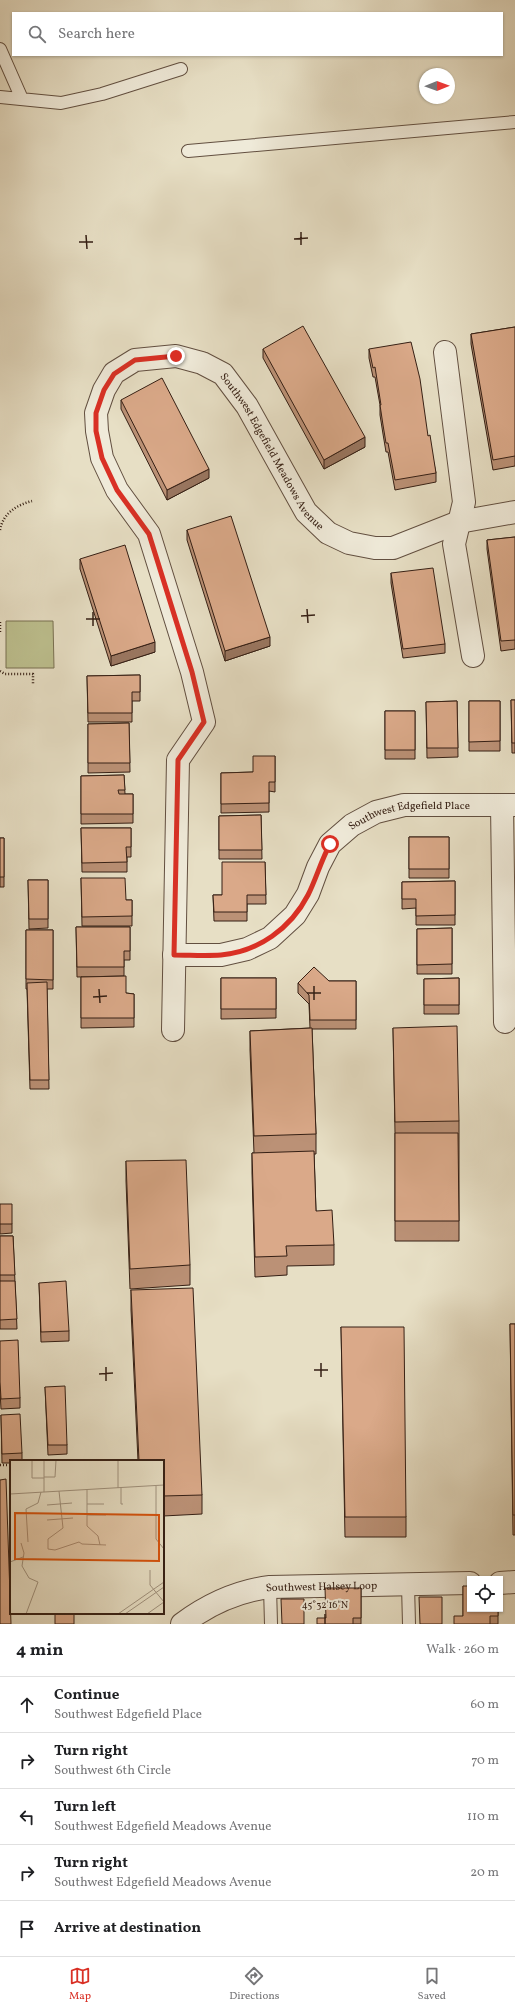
<!DOCTYPE html>
<meta charset="utf-8">
<style>
:root{--surface:#fff;--page:#f6f6f6;--text:#202124;--muted:#757577;--line:#e0e0e0;--accent:#d93025}
body{margin:0;font-family:Vollkorn,serif;background:var(--page);color:var(--text)}
.controls{position:absolute;right:12px;bottom:12px;display:grid;overflow:hidden;border-radius:0px;box-shadow:0 1px 3px #0004}
.controls button{width:36px;height:36px;display:grid;place-items:center;padding:0;border:0;border-bottom:1px solid var(--line);background:var(--surface);color:var(--text);font:20px sans-serif}
.compass{position:absolute;left:419px;top:68px;width:36px;height:36px;border-radius:50%;background:var(--surface);box-shadow:0 1px 3px #0004;rotate:89deg}
.stop{position:absolute;width:12px;height:12px;margin:-9px;border:3px solid #d93025;border-radius:50%;background:#fff}
.stop.end{background:#d93025;border-color:#fff;box-shadow:0 1px 4px #0008}
.list{margin:0;padding:0;list-style:none}
h2{display:flex;justify-content:space-between;align-items:center;height:52px;margin:0;padding:0 16px;font-size:17px}
h2 small{font-size:13px;font-weight:400;color:var(--muted)}
.list li{display:grid;grid-template-columns:26px 1fr auto;gap:12px;align-items:center;box-sizing:border-box;height:56px;padding:0 16px;border-top:1px solid var(--line)}
.list b{display:block;font-size:15px;white-space:nowrap}
.list p{margin:0;font-size:13px;white-space:nowrap;color:var(--muted)}
.list em{font-size:13px;font-style:normal;color:var(--muted)}
.icon{flex:none;width:22px;height:22px;fill:none;stroke:currentColor;stroke-width:2;stroke-linecap:round;stroke-linejoin:round}
.map{position:relative;flex:none;width:515px;height:1624px;overflow:hidden}
.search{position:absolute;background:var(--surface);box-shadow:0 1px 3px #0004;left:12px;right:12px;top:12px;height:44px;display:flex;align-items:center;gap:10px;box-sizing:border-box;padding:0 14px;border-radius:0px;color:var(--muted);font-size:15px}
.sheet{height:332px;background:var(--surface)}
nav{display:flex;justify-content:space-around;align-items:center;box-sizing:border-box;height:56px;border-top:1px solid var(--line);background:var(--surface);font-size:11px;color:var(--muted)}
nav a{display:grid;justify-items:center;gap:2px}
nav .on{color:var(--accent)}
.map>svg:first-child{display:block}
</style>
<div class="map">
<svg width="515" height="1624" viewBox="0 0 515 1624">
<rect width="100%" height="100%" fill="#e7dfc5"/>
<filter id="stains"><feTurbulence type="fractalNoise" baseFrequency=".005" numOctaves="4"/><feColorMatrix values="0 0 0 0 .2 0 0 0 0 .09 0 0 0 0 .02 0 0 0 .5 -.17"/></filter>
<radialGradient id="worn" r=".72"><stop offset=".6" stop-color="#630" stop-opacity="0"/><stop offset="1" stop-color="#630" stop-opacity=".3"/></radialGradient>
<path fill="#bdc08f" stroke="#797052" d="M6,621h47l1,47h-48z"/>
<g fill="none" stroke-linecap="round" stroke-linejoin="round">
<defs>
<path id="service" d="M0,49l22,50
M0,97l61,6 41,-9 79,-25
M188,151l327,-29
M408,1585l1,39
M270,1587l1,37"/>
<g id="minor">
<path d="M445,352l19,150 -10,42 19,112"/>
<path d="M502,805l3,217"/>
<path id="s1" d="M174,955h47l26,-6 23,-11 25,-23 13,-21 10,-27 12,-23 22,-19 24,-13 28,-7h111"/>
<path id="s2" d="M173,1030l5,-270 26,-38 -12,-50 -43,-138 -32,-44 -15,-32 -5,-27 -1,-18 8,-23 10,-17 21,-13 41,-4 26,7 21,11 24,32 59,106 22,21 21,10 26,5h18l66,-26 56,-10"/>
<path d="M500,1583l15,-1"/>
<path id="s3" d="M182,1624c27,-20 55,-33 88,-37l200,-4"/>
</g>
</defs>
<use href="#service" stroke="#624f40" stroke-width="14"/>
<use href="#minor" stroke="#624f40" stroke-width="24"/>
<path stroke="#351f14" stroke-width="2.5" stroke-dasharray="1 2" stroke-linecap="butt" d="M0,530c3,-17 17,-25 32,-29
M0,622v10
M0,671l5,3h28v11
M0,1465h11"/>
<use href="#service" stroke="#efead9" stroke-width="12"/>
<use href="#minor" stroke="#efead9" stroke-width="22"/>
</g>
<path fill="#bb9176" stroke="#351f14" d="M515,327v139l-22,4 -22,-126v-10z
M263,349l102,98 -41,22 -61,-111z
M369,349l59,87 8,37v9l-41,8 -7,-38h-2l-3,-18 -3,-19v-10l-5,-28h-2l-4,-19z
M121,400l88,78 -42,22 -46,-91z
M187,530l83,116 -45,15 -38,-121z
M515,537v112l-14,2 -14,-102v-9z
M80,559l75,93 -44,14 -31,-97z
M391,573l54,71v9l-42,5 -12,-75z
M140,675v26h-8v21h-44l-1,-46z
M511,700h4v53h-3z
M457,701l1,56 -31,1 -1,-56z
M469,701h31v50h-31z
M385,711h30v48h-30z
M129,723l1,49 -42,1v-49z
M275,756v36l-6,-1v21l-48,1v-40l32,-1z
M124,775l1,19h8v29l-52,1v-48z
M261,815l1,44h-43v-43z
M81,828h50v29h-4v15h-45z
M409,837h40v41h-40z
M0,838h4v49h-4z
M265,862l1,42h-19v17h-33l-1,-26h9z
M81,878l45,22h6v26h-50z
M28,880h20v48l-19,1z
M455,881v44h-39v-17l-14,1v-27z
M76,927h54v33h-6v16l-47,1z
M452,928v46h-35v-45z
M26,930h27v59h-6l2,100h-19l-3,-100h-1z
M81,977l45,16 8,1v33l-53,1z
M221,978h55v40l-55,1z
M459,978v36h-35v-35z
M329,981h27v48h-44l4,105v20h-2l2,57 18,34v20l-47,1v9l-32,2 -3,-104v-20h2l-4,-103v-19l60,-3 -1,-24 -11,-11v-10z
M393,1028l66,93v120h-64v-108z
M126,1161l64,104v20l-60,4 -4,-108z
M0,1204l12,20v9l-12,1z
M0,1236h13l4,93h-17z
M39,1283l30,48v10l-28,1z
M131,1290l71,205v19l-39,2v-55h-25l-7,-151z
M510,1324h5v211h-2z
M341,1327l65,190v20h-61z
M0,1341l20,57v10l-19,1 -1,-18z
M45,1387l22,58v9l-19,1z
M1,1415l21,38v8h-11v2h-9z
M463,1586l35,23v15h-44l9,-8z
M361,1588v36h-44l8,-6z"/>
<path fill="#997660" stroke="#351f14" d="M365,437v10l-41,22v-9z
M209,469v9l-42,22v-10z
M270,637v9l-45,15v-10z
M155,642v10l-44,14v-10z"/>
<path fill="#daa989" stroke="#351f14" d="M303,326l62,111 -41,23 -61,-111z
M515,327v129l-22,4 -22,-126z
M411,342l9,37 8,57 2,-1 6,38 -41,7 -7,-37h-2l-3,-18 -3,-20h1l-6,-38 -2,1 -4,-19z
M162,378l47,91 -42,21 -46,-90z
M231,516l39,121 -45,14 -38,-121z
M515,537v103l-14,1 -14,-101z
M125,545l30,97 -44,14 -31,-97z
M433,568l12,76 -42,5 -12,-76z
M140,675v17h-8v21h-44l-1,-37z
M511,700h4v43h-3z
M457,701l1,47h-31l-1,-46z
M469,701h31v40l-31,1z
M385,711h30v39h-30z
M129,723l1,40h-42v-39z
M253,756h22v26h-6v21l-48,1v-31l32,-1z
M124,775l1,15h-7l1,4h14v20h-52v-38z
M261,815l1,35h-43v-34z
M81,828h50v19h-5l1,15 -45,1z
M409,837h40v32h-40z
M0,838h4v39h-4z
M222,862h43l1,33h-19v17h-33l-1,-17h9z
M81,878h44l1,22h6v16l-50,1z
M28,880h20v39h-19z
M455,881v34l-39,1v-17h-14v-17z
M76,927h54v24h-6v16h-47z
M452,928v36l-35,1v-36z
M26,930h27v50l-27,-1z
M314,967l15,14h27v39h-46l-1,-25 -11,-12z
M126,976v17l8,1v24h-53v-41z
M221,978h55v31h-55z
M459,978v27h-35v-26z
M47,982l2,98h-19l-3,-97z
M457,1026l2,95 -64,1 -2,-94z
M312,1028l4,106 -62,2 -4,-105z
M395,1133h63l1,88h-64z
M314,1151l2,60 16,-1 2,35 -48,1 1,10 -32,1 -3,-104z
M186,1160l4,105 -60,4 -4,-108z
M0,1204h12v20h-12z
M0,1236h13l2,39h-15z
M0,1281h15l2,38 -17,1z
M66,1281l3,50 -28,1 -2,-49z
M193,1288l9,207 -39,1v-35h-24l-8,-171z
M510,1324h5v191h-2z
M341,1327h63l2,190h-61z
M18,1340l2,58 -19,1 -1,-17v-41z
M65,1386l2,59h-19l-3,-58z
M20,1414l2,39 -20,1 -1,-39z
M6,1479l5,145h-11v-144z
M463,1586h7v23h28v7h-8v8h-36v-8h9z
M325,1588h36v30h-8v6h-36v-6h9z
M419,1597h23v27h-22z
M281,1599h23v25h-22z
M55,1613h19v11h-19z"/>
<g fill="none" stroke-linecap="round" stroke-linejoin="round">
<path stroke="#d93025" stroke-width="5" d="M176,356l-41,4 -21,14 -10,16 -8,23v18l6,27 15,32 32,44 43,138 12,50 -26,38 -4,195c16,0 31,1 47,0 37,-3 70,-27 87,-60 8,-16 13,-34 22,-51"/>
</g>
<path fill="none" stroke="#351f14" stroke-width="1.5" d="M301,232v13M86,235l1,14M294,239l14,-1M79,242h14M307,609l1,14M93,612v14M301,616l14,-1M86,619h14M314,986v14M99,989l1,14M307,993h14M93,997l14,-1M321,1363v14M106,1367v14M314,1370h14M99,1374l14,-1M325,1614v10"/>
<g text-anchor="middle" stroke-width="4" stroke-linejoin="round" paint-order="stroke">
<g font-size="11" fill="#351f14" stroke="#efead9">
<text dy="4" stroke="none"><textPath href="#s2" startOffset="900">Southwest Edgefield Meadows Avenue</textPath></text>
<text dy="4" stroke="none"><textPath href="#s1" startOffset="301">Southwest Edgefield Place</textPath></text>
<text dy="4" stroke="none"><textPath href="#s3" startOffset="148">Southwest Halsey Loop</textPath></text>
</g>
</g>
<g transform="translate(10 1460)">
<rect width="154" height="154" fill="#e7dfc5"/>
<path fill="none" stroke="#a0927e" stroke-width="1" d="M22,0v18h12M34,0v32M34,17h11l1,-17M146,26v53l8,10M108,28v-28M111,28v16h2M77,30v36l11,10 2,9M49,31l4,37 -15,11v10l7,1 24,-8 3,2 24,1M0,34l154,-9M77,44h17M37,45l25,-2M77,55h19M37,60l26,-2M18,82l-2,-33 12,-6 3,-11M11,83l3,10 -2,13 7,12 9,4 -12,32h5M0,102l13,-5M140,110v15l14,17M108,154l46,-32M115,154l39,-27M137,154l17,-12"/>
<path fill="#d6530d" fill-opacity="0.15" stroke="#d6530d" stroke-width="2" d="M5,53l144,2v46l-144,-2z"/>
<rect width="154" height="154" fill="none" stroke="#351f14" stroke-width="2"/>
</g>
<g font-size="10" text-anchor="middle" fill="#351f14" stroke="#efead9" stroke-width="4" stroke-linejoin="round" paint-order="stroke">
<text x="325" y="1608">45°32'16"N</text>
</g>
<rect width="100%" height="100%" filter="url(#stains)"/>
<rect width="100%" height="100%" fill="url(#worn)"/>
</svg>
<div class="controls">
<button><svg class="icon" aria-label="locate" viewBox="0 0 24 24"><circle cx="12" cy="12" r="6"/><path d="M12 2v4M12 18v4M2 12h4M18 12h4"/></svg></button>
</div>
<svg class="compass" viewBox="-18 -18 36 36"><path d="M0-13l5 13h-10z" fill="#e53935"/><path d="M0 13l5-13h-10z" fill="#757577"/></svg>
<div class="stop" style="left:330px;top:844px"></div>
<div class="stop end" style="left:176px;top:356px"></div>
<div class="search"><svg class="icon" aria-label="search" viewBox="0 0 24 24"><circle cx="10" cy="10" r="6"/><path d="M15 15l6 6"/></svg>Search here</div>
</div>
<section class="sheet">
<h2>4 min<small>Walk · 260 m</small></h2>
<ul class="list">
<li><svg class="icon" aria-label="ahead" viewBox="0 0 24 24"><path d="M12 20V5M6 11l6-6 6 6"/></svg><div><b>Continue</b><p>Southwest Edgefield Place</p></div><em>60 m</em></li>
<li><svg class="icon" aria-label="right" viewBox="0 0 24 24"><path d="M7 20v-9h11M14 6l5 5-5 5"/></svg><div><b>Turn right</b><p>Southwest 6th Circle</p></div><em>70 m</em></li>
<li><svg class="icon" aria-label="left" viewBox="0 0 24 24"><path d="M17 20v-9H6M10 6l-5 5 5 5"/></svg><div><b>Turn left</b><p>Southwest Edgefield Meadows Avenue</p></div><em>110 m</em></li>
<li><svg class="icon" aria-label="right" viewBox="0 0 24 24"><path d="M7 20v-9h11M14 6l5 5-5 5"/></svg><div><b>Turn right</b><p>Southwest Edgefield Meadows Avenue</p></div><em>20 m</em></li>
<li><svg class="icon" aria-label="arrive" viewBox="0 0 24 24"><path d="M6 21V4h12l-3 4 3 4H6"/></svg><div><b>Arrive at destination</b></div></li>
</ul>
</section>
<nav>
<a class="on"><svg class="icon" aria-label="map" viewBox="0 0 24 24"><path d="M3 6l6-2 6 2 6-2v14l-6 2-6-2-6 2zM9 4v14M15 6v14"/></svg>Map</a>
<a><svg class="icon" aria-label="directions" viewBox="0 0 24 24"><path d="M12 3l9 9-9 9-9-9zM9 14v-3h6M13 9l2 2-2 2"/></svg>Directions</a>
<a><svg class="icon" aria-label="saved" viewBox="0 0 24 24"><path d="M7 4h10v16l-5-4-5 4z"/></svg>Saved</a>
</nav>
